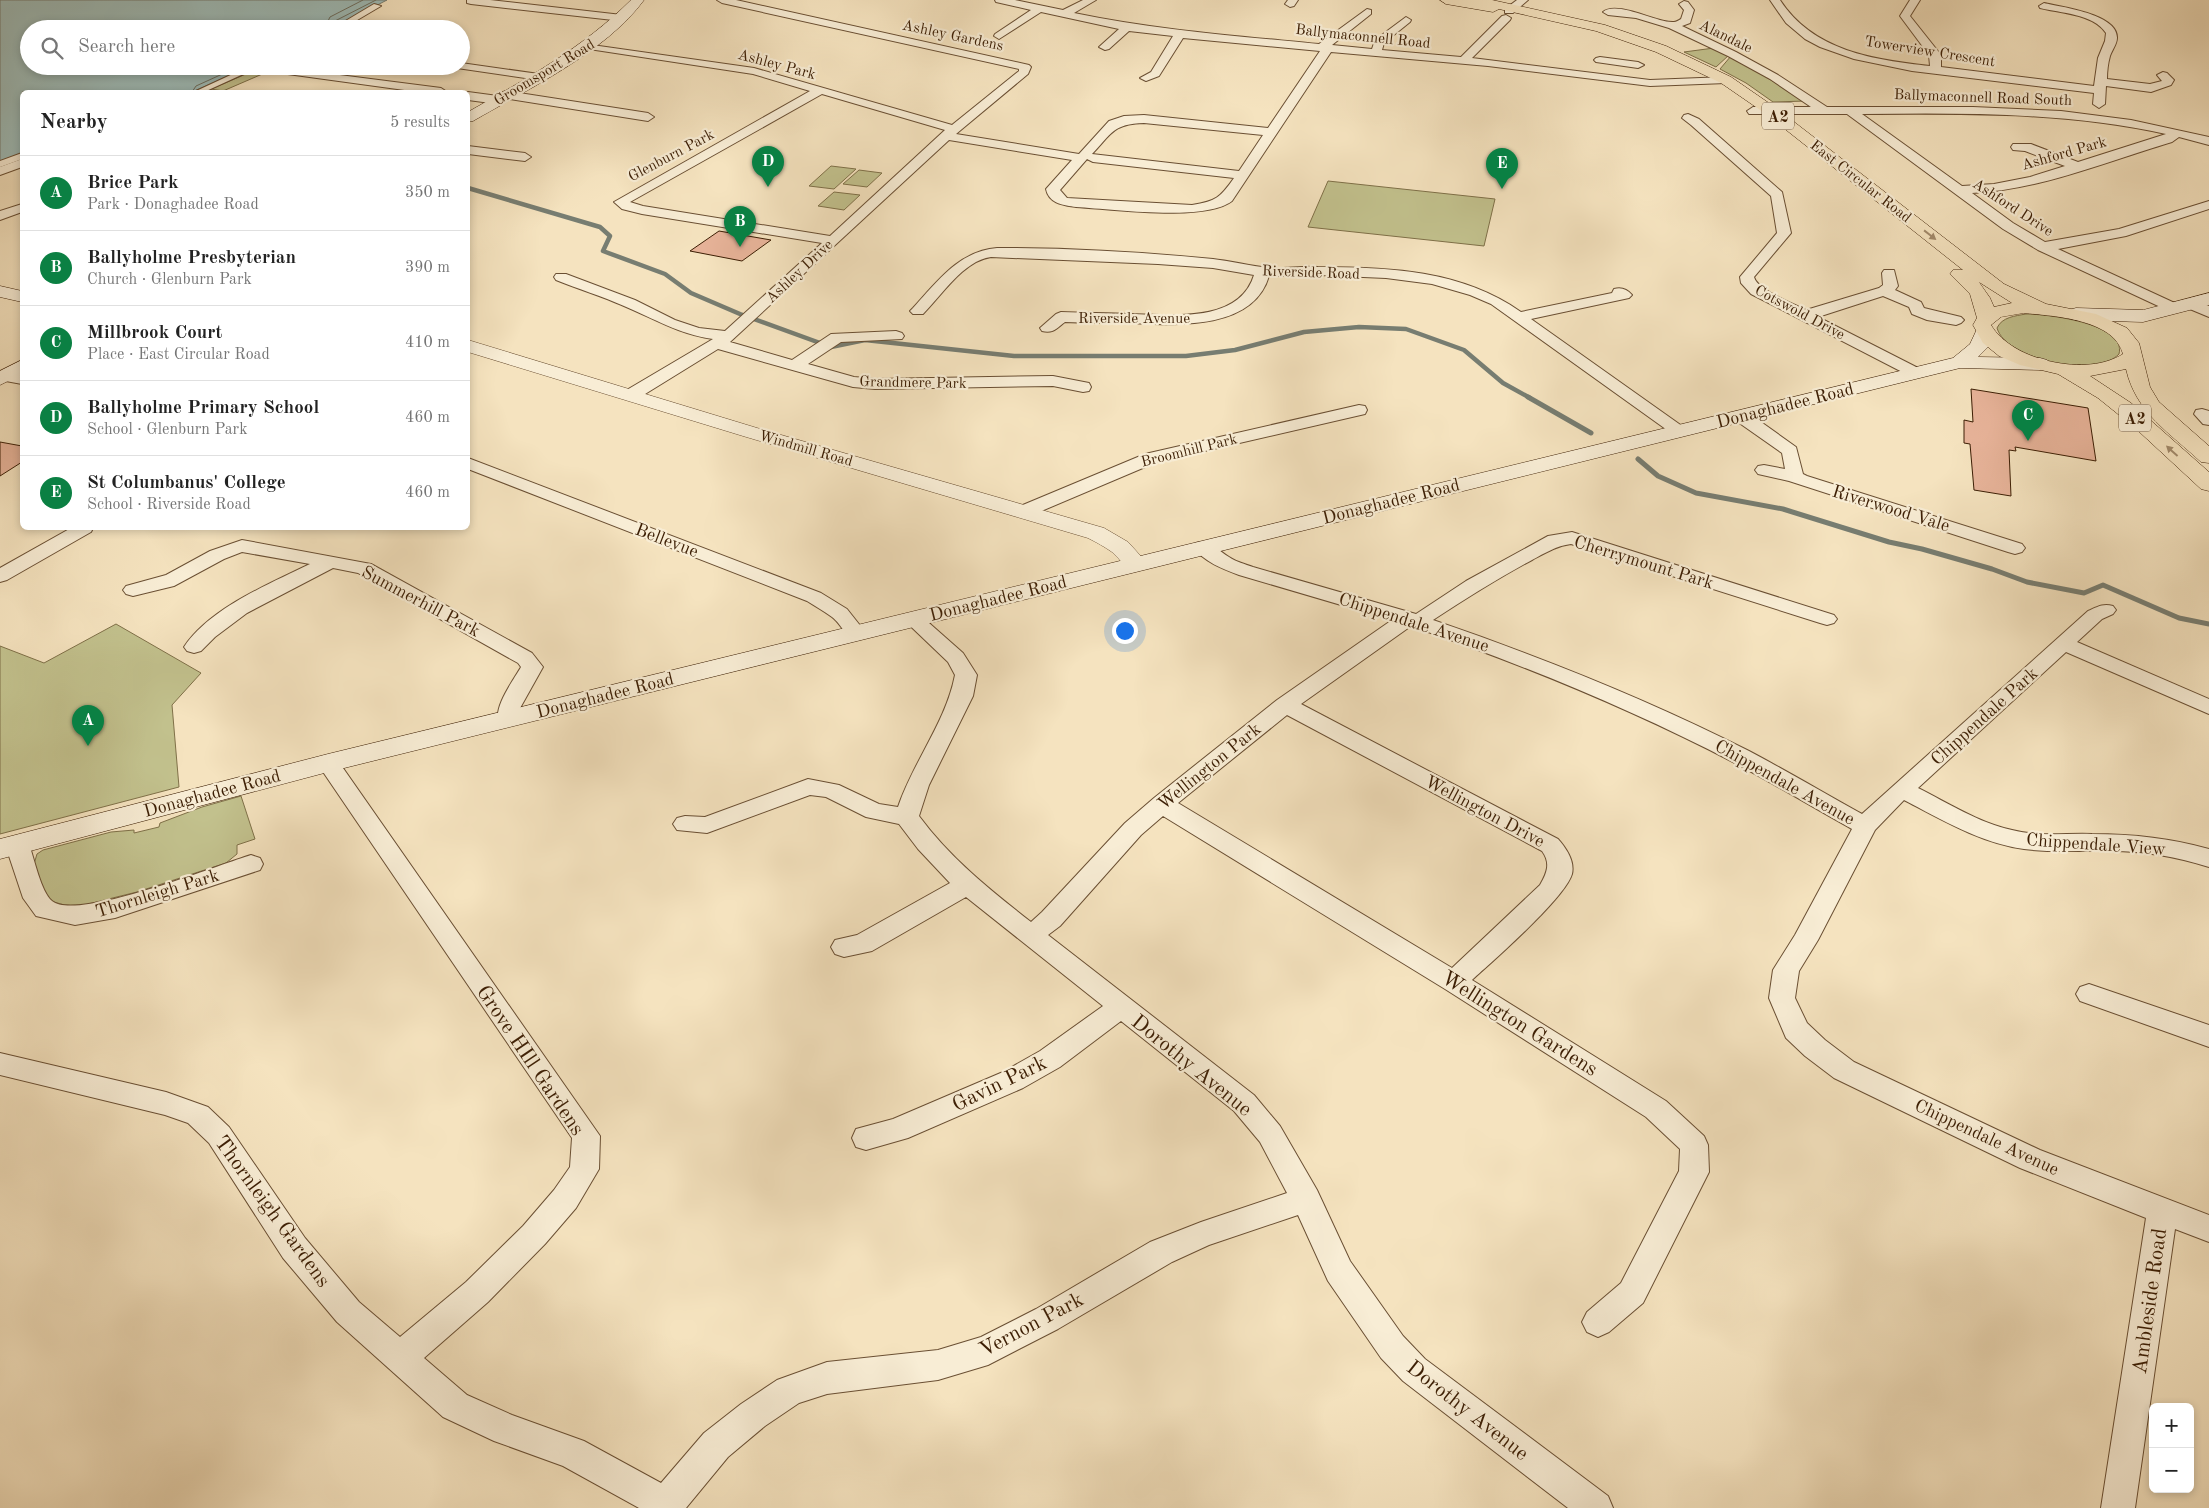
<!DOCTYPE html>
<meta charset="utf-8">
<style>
:root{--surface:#fff;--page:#f6f6f6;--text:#222;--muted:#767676;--line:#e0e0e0;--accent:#0b8043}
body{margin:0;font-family:"Old Standard TT",serif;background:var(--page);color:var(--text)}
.controls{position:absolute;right:15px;bottom:15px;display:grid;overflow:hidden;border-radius:8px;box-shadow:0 2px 8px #0003}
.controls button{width:45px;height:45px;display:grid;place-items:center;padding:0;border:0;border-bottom:1px solid var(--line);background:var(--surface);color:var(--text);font:25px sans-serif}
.you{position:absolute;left:1124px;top:630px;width:18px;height:18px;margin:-12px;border:4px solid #fff;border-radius:50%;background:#1a73e8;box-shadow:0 0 0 8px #1a73e833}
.badge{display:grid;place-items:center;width:32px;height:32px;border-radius:50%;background:var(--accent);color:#fff;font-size:16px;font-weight:700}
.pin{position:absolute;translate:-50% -41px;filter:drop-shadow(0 1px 2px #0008)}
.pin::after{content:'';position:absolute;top:26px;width:18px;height:15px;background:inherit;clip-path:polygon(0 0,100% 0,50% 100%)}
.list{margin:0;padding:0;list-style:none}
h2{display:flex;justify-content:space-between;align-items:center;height:65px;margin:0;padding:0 20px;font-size:21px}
h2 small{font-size:16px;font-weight:400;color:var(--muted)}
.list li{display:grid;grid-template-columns:32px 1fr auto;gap:15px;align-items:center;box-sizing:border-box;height:75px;padding:0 20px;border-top:1px solid var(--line)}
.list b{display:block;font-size:19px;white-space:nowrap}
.list p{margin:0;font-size:16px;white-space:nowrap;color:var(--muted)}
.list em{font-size:16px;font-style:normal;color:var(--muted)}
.icon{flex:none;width:28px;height:28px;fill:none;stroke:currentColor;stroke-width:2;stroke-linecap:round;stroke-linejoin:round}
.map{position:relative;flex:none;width:2209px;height:1508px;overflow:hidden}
.search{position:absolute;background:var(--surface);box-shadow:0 2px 8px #0003;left:20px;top:20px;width:450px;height:55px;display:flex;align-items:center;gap:12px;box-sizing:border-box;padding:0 18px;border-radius:28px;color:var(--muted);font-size:19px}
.panel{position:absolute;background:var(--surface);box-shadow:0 2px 8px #0003;left:20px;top:90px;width:450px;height:440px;border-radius:8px}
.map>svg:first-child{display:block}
</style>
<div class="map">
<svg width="2209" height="1508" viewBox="0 0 2209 1508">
<rect width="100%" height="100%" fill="#f5e3bf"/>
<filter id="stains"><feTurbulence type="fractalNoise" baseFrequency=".004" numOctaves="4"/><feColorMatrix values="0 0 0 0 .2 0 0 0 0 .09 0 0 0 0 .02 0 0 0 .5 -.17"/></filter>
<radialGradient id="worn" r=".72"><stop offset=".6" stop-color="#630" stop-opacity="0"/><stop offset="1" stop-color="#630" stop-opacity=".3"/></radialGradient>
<path fill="#c2c18d" stroke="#7f7048" d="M1714,48l15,7 -13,12 -32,-15z
M1731,56l75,45 -33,1 -27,-19 -26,-14z
M253,71l14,1 -44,19 -12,-2z
M831,166l25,3 -22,20 -25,-3z
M859,170l23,3 -15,14 -24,-3z
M1328,181l167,18 -11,47 -176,-19z
M834,192l26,3 -16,15 -26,-4z
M2026,314c19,0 101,9 93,40 -22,24 -113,6 -122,-26 5,-11 18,-12 29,-14z
M116,624l85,49 -29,32 7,82 -179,47v-188l44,17z
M241,796l14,43 -18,6v9l-11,9 -89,29 -53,13h-20l-16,-5 -3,-4 -11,-32 3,-10 6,-4 68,-18 23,-2v3l25,-6 1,-4 42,-16z"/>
<path fill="#9ebdba" stroke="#777d71" d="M0,0h387l-56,29h-302v37h222l-59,26h-170v63l-22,8z"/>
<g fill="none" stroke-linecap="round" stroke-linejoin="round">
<path stroke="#6d6e5f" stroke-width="1" d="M324,29l6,-12 33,-17
M331,29l2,-7 43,-22
M192,92l4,-6 44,-20"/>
<path stroke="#777d71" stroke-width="4.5" d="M468,188l132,39 10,9 -7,15 62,23 26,19 49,21 91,33 34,-7 149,16h172l49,-6 69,-18 55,-5 47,2 58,21 39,33 27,15"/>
<path stroke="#777d71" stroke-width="5" d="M1528,397l63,36
M1638,459l20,17 38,17 87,16 106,33 33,7 70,20 35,13 57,11 19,-8 76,33 30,6"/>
</g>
<path fill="#e7b399" stroke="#3c1e04" d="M719,231l52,9 -29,21 -52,-10z
M1971,389l117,19 8,53 -81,-14 1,4 -7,-1 2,46 -37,-6 -4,-46 -6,-1v-23l9,2z
M0,442l22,4v16l-22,14z"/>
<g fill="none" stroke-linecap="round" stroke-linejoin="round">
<defs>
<path id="pedestrian" d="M374,4l7,2 -39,23h-10z
M250,66h11l-57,26h-10z
M22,153v6l-22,8v-6z"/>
<path id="minor" d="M467,0h23l132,15 5,3 -5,3 -151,-17 -4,-1z
M717,0h19l293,65 2,2 -3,7 -72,60 123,20 30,-33 15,-5 20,-1 124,13 52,-77 -137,-13 -24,38 -13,5 -6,-3 11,-6 22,-36 -44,-5 -20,18 -4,1 -6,-3 20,-18 -78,-17 -42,27 -5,-3 1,-2 36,-24 -35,-8 -1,-2h20l48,10 20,-10h13l-22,13c81,17 163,23 245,31l48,-35 4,1v4l-39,31 40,4 3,-9 31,-23 5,3 -1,2 -26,21 -2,7 79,7 41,-41 4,-1 5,3 -1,2 -38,38 178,22 76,-3 6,3 -6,3 -76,3 -162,-20 -157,-14 -99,149c-27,21 -120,8 -156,6 -12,-2 -27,-3 -30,-18l26,-29 -123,-20 -219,202 62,18 39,-26 65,-3 6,2 2,3 -2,3 -61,3 -33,22 46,13 21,2 178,-3 36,7 2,4 -2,4 -6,1 -30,-6 -178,3 -22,-2 -135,-38 -81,50h-12l-2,-4 2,-4 88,-52c-35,-5 -58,-20 -89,-33 -22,-10 -46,-17 -68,-26l-2,-3 2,-3h10l69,26 40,20 24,8 26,3 97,-88 -180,-29 -20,-5 -8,-7 196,-111 -57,-17 -164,-25 -4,-1 -2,-2 2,-2 169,24 198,57 67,-54v-2l-297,-66zM822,94l123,36 -115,106 -187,-30 -13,-4zM1144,123l119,12 -24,36 -147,-17c20,-21 21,-30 52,-31zM1087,159l6,3 141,16c-14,20 -18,23 -42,27l-125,-7 -7,-8z
M1288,0h10l-4,6 -4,1 -5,-3z
M1517,0h11l-15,13h-8v-4z
M1770,0h10c33,51 94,60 150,66l-1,-11 -29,-39 10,-16h10l-10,16 31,39v12l153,19 4,-28 7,-17 1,-8c-12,-19 -46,-20 -66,-25l-1,-2 5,-3c17,4 74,11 73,35 0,6 -5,12 -7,18 -2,7 -3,15 -3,23l43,5 12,-3 -5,-6 6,-3 4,1 7,7 -3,5 -20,7 -45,-6 -1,18 -6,4 -6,-4 1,-11 -182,-22 -58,-12 -34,-12 -15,-8 -19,-16z
M1684,1l4,1 6,8 -4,13 -8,3 54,26 42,23 49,32h146l88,4 70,9 78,17v8l-30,-8 -7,5c-64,19 -132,48 -200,51l41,30 32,19 74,-13 90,-28v8l-83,27 -68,13 121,56 3,3 -3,3h-10l-131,-61 -35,-21 -156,-115h-98l-2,-3 6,-4h58l-41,-28 -42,-23 -59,-28 -33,-10 -28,-3 -5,-3c14,-12 56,12 71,10 2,0 5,-2 7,-3l3,-9 -5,-6zM1862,114c102,-1 205,-2 304,20l-88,28 -47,-18h-18l-2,3 2,3 12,1 40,15 -35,11 -36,7 -32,2z
M1600,57l38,5 6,3 -6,3 -42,-6 -2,-2 2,-2z
M461,63l78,11 6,3 -6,3 -82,-12 -1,-2h5z
M277,67l164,21 6,4h-28l-146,-20 -2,-2z
M507,91l141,22 6,4 -6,4 -145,-23 -2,-3 2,-3z
M468,92l30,4 6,4 -6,4 -30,-4z
M1688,114l11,5 83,73 9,41 -37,44c3,13 40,27 52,33l73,-22 4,-3 -1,-12 2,-3h10l4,16 -3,4 26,12 3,6 37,9 3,3 -3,3 -5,2 -29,-5 -15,-6 -3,-7 -26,-11 -65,21 104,53 2,3 -2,3h-12l-159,-82 -10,-11 -1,-6 37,-44 -6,-37 -80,-71 -9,-7 2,-3z
M468,146l57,7 6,4 -6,4 -57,-7z
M22,159v8l-22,8v-8z
M22,204v8l-22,8v-9z
M997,248c71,0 145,4 216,11 18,2 37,7 56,9 16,1 32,-2 49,-1 70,0 144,3 203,45l91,-19 2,-4c7,-2 13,0 18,6l-3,3 -98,21 158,112 -3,4h-12l-183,-131 -21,-9 -38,-11 -46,-6 -68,-3 -49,1c-16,55 -95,49 -139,47 -22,0 -43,0 -65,-1 -8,6 -12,12 -23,9l-2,-3 16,-14 5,-2c23,1 46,1 69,2 40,1 109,10 124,-39l-41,-7 -55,-4 -167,-7c-28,4 -49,38 -68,57h-10l-3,-3 3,-3c24,-26 46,-57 84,-60z
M2190,299l19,7v11l-24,-10 -3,-3 3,-3z
M4,371l18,3v10l-22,-4v-8z
M1359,405l6,1 2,4 -2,4 -208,48 -125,53 -7,2 -7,-2 -2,-4 2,-4 127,-53z
M2202,409l7,2v14l-6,-1 -9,-10 2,-4z
M1741,411l6,1 49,35 7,27 4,2 215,68 3,4 -3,4 -7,2 -7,-2 -219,-71 -31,-7 -3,-4 3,-4 6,-1 21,4 -3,-16 -47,-33 -3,-4 3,-4z
M468,458l353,135 26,16 19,24 -3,4c-18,5 -19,-11 -31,-20 -8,-6 -17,-11 -25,-16l-339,-132z
M71,528h22l-2,4 -84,48 -7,2v-14z
M1572,532l262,83 3,4 -3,4 -7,2 -7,-2 -249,-79c-15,2 -26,9 -39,16 -34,18 -67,39 -99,60 108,37 214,79 316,131 38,20 75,42 113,63l226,-203c9,-4 15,-8 25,-5l3,4 -3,4 -11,5 -25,23 132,57v15l-143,-62 -148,136c30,15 61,35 94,42 26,7 53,3 80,4 40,0 78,4 117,15v18c-32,-10 -64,-16 -98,-16 -29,-1 -58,2 -87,-2 -43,-6 -82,-29 -120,-49l-29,30 -57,110 -19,31 -4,27 12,25 18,17 29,22 186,88 169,65v27l-34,-13 -40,279h-34l45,-290 -126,-50 -186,-90 -29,-22 -19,-18 -17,-40 4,-28 22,-35 57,-106c-40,-22 -79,-46 -119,-67 -104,-54 -212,-98 -322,-136l-110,78 257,135c8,9 17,22 14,35 -7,24 -78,86 -100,106l194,121 38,35 4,9 1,27 -66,131 -34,29 -11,5 -11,-5 -5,-10 5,-10 34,-29 58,-112 1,-22 -34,-32 -201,-128 -282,-173 -22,19 -81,91 -12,9 206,160 26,31 37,64 33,71 53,75 22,23 183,137 5,12h-45l-165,-127 -22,-23 -53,-77 -30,-66 -89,30 -37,17 -114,67 -70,36 -50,15 -111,14 -28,9 -34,23 -37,31 -42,51h-47l-76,-42 -69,-25 -51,-24 -106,-95 -54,-64 -74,-115 -21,-20 -23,-8 -165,-40v-22l166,39 42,15 21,20 76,111 54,64 41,35 66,-55 57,-56 31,-36 16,-23 2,-29 -255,-375 3,-5 8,-2 8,2 264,378 -1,33 -23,39 -31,36 -57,58 -64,56 43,37 45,20 72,26 77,42 43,-50 37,-29 36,-24 50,-18 111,-12 43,-13 55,-28 114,-67 51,-20 86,-29 -27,-51 -26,-31 -113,-90 -61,46 -37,21 -115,50 -42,12 -10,-3 -4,-9 4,-9 37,-10 110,-47 37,-21 63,-45 -137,-109 -94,54 -28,6 -9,-3 -4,-7 4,-7 22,-5 93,-52 -32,-34 -19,-25 -33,-7 -40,-20 -16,-2 -103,38 -30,-3 -4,-6 4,-6 8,-2 20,1 103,-38 31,6 40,19 19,3c15,-45 48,-85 57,-132l-7,-13 -45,-43 3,-4 7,-2 7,2 43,38 14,22 -4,21 -44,89 -10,31c31,42 71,74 112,106l11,-10 83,-89 29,-25 123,-98 115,-80 -153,-45c-16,-6 -35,-13 -46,-28l3,-4c15,-4 21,7 33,14 7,5 16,7 24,10l163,47 50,-33 82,-45zM1287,715l255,136c9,12 5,22 -2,34l-88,83 -274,-165z
M242,540l129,24 161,89 11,14 -24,43v9l-3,5 -8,2 -8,-2c-9,-14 13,-43 21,-57l-3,-4 -160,-90 -25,-5 -86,45 -32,24 -14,14 -7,2 -7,-2 -3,-4c26,-39 85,-63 126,-83l-68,-12 -18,7 -50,27 -41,10 -7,-2 -3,-4 3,-4 40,-11 44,-24z
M17,836l8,2 4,6c5,14 12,48 23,57 24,21 166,-36 199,-46l9,3 3,6 -3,6 -145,48 -40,7 -39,-9 -13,-18 -18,-54 4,-6z
M2089,984l120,41v22l-129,-46 -4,-7 4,-7z"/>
<path id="tertiary" d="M468,340l289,88 347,100 24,14 20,22 -4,5c-19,5 -19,-6 -32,-17 -7,-5 -16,-10 -24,-14l-345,-102 -275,-84z"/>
<path id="secondary" d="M631,0h13c-38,52 -116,89 -171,121l-5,1v-10c58,-33 115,-64 163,-112z
M0,286l22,5v11l-22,-5z
M2209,293v12l-66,17 -67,-2 -7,-2 -2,-4 2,-4 7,-2 67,2z
M1984,327l7,2 3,4 -6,14 -10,10 62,1 7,2 3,4 -3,4 -7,2 -80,-2 -1632,404 -328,87v-20l328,-85 1625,-396 17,-14 7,-15z
M22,360v14l-22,11v-14z"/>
<path id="trunk" d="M1440,0h52l113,25 61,21 65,31 45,31 228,176 42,20 50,10 31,14 12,15 11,44 9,15 50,44v17l-8,-1c-31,-29 -65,-49 -75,-93l-36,7 41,27 78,69v19l-8,-2 -67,-62 -36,-29 -40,-24 -38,-9 -21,-9 -16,-13 -10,-18 4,-7 -7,-24 -20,-20 3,-4h10l-197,-156 -45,-31 -65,-31 -60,-21 -97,-22 -6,3 -47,-8zM1979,282l33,21 -18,4 -4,-9zM2024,313c30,3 90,6 99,41 -35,23 -110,8 -132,-29l10,-8z"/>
</defs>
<use href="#pedestrian" stroke="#6a4f33" stroke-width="2"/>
<use href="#minor" stroke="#6a4f33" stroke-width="2"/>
<use href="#tertiary" stroke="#6a4f33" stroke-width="1"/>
<use href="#secondary" stroke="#3c1e04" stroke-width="1"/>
<use href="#trunk" stroke="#3c1e04" stroke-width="1"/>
<use href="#pedestrian" fill="#f8edd5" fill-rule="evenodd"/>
<use href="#minor" fill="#f8edd5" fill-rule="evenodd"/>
<use href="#tertiary" fill="#f8edd5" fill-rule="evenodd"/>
<use href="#secondary" fill="#f8edd5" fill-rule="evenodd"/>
<use href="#trunk" fill="#f5e3bf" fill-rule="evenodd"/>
</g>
<defs><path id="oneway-solid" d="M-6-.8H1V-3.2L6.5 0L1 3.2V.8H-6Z" transform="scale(1.25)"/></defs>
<g fill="#a28a6b">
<use href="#oneway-solid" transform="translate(1930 235) rotate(38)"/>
<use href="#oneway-solid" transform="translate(2172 451) rotate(-138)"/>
</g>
<g text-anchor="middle" stroke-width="4.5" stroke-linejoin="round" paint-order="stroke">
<g font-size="15" fill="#3c1e04" stroke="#f8edd5">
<text transform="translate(953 35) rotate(12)" y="5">Ashley Gardens</text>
<text transform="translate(1363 36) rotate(6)" y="5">Ballymaconnell Road</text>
<text transform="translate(1726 36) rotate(26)" y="5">Alandale</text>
<text transform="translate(1930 51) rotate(9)" y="5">Towerview Crescent</text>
<text transform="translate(777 64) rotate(15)" y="5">Ashley Park</text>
<text transform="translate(544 72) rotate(-31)" y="5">Groomsport Road</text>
<text transform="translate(1983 97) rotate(2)" y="5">Ballymaconnell Road South</text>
<text transform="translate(2064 153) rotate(-16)" y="5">Ashford Park</text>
<text transform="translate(671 155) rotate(-28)" y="5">Glenburn Park</text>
<text transform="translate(1861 181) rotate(38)" y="5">East Circular Road</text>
<text transform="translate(2013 207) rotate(33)" y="5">Ashford Drive</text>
<text transform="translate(799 271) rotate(-43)" y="5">Ashley Drive</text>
<text transform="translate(1311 272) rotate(2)" y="5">Riverside Road</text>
<text transform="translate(1800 312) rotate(28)" y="5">Cotswold Drive</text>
<text x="1134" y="323">Riverside Avenue</text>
<text transform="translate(913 382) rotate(1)" y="5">Grandmere Park</text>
<text transform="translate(806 448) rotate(16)" y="5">Windmill Road</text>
<text transform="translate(1189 450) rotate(-14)" y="5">Broomhill Park</text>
</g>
<g fill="#f8edd5" stroke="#745c43" stroke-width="1">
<rect x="1762" y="102.5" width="32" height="27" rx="4"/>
<rect x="2119" y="404.5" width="32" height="27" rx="4"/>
</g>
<g font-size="16" font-weight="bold" fill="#3c1e04">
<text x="1778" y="122">A2</text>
<text x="2135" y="424">A2</text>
</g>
<g font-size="18" fill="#3c1e04" stroke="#f8edd5">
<text transform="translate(1785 405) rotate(-14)" y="6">Donaghadee Road</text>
<text transform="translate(1391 501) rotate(-14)" y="6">Donaghadee Road</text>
<text transform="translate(1891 508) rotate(17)" y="6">Riverwood Vale</text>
<text transform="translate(667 540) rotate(21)" y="6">Bellevue</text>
<text transform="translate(1644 562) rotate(17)" y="6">Cherrymount Park</text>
<text transform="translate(998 598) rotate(-14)" y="6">Donaghadee Road</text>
<text transform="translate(421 601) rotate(28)" y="6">Summerhill Park</text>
<text transform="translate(1414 622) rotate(18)" y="6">Chippendale Avenue</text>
<text transform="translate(605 695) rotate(-14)" y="6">Donaghadee Road</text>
<text transform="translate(1984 716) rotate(-42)" y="6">Chippendale Park</text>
<text transform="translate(1209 766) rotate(-39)" y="6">Wellington Park</text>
<text transform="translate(1785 782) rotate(29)" y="6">Chippendale Avenue</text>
<text transform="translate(212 793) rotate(-15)" y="6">Donaghadee Road</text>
<text transform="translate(1485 811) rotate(28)" y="6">Wellington Drive</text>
<text transform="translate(2096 844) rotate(4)" y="6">Chippendale View</text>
<text transform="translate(157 893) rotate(-17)" y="6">Thornleigh Park</text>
<text transform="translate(1987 1137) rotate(25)" y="6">Chippendale Avenue</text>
</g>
<g font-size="21" fill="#3c1e04" stroke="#f8edd5">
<text transform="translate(1520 1023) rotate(32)" y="7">Wellington Gardens</text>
<text transform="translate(531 1060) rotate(56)" y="7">Grove HIll Gardens</text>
<text transform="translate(1192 1065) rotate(39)" y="7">Dorothy Avenue</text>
<text transform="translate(999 1083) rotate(-26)" y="7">Gavin Park</text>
<text transform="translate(273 1211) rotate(54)" y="7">Thornleigh Gardens</text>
<text transform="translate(2149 1301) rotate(-82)" y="7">Ambleside Road</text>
<text transform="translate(1031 1324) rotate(-28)" y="7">Vernon Park</text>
<text transform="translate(1468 1410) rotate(38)" y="7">Dorothy Avenue</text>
</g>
</g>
<rect width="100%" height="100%" filter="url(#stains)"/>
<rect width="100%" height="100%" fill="url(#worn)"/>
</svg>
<div class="controls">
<button>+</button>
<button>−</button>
</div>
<div class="you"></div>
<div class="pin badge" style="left:88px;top:746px">A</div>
<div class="pin badge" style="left:740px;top:247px">B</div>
<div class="pin badge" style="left:2028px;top:441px">C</div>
<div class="pin badge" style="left:768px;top:187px">D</div>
<div class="pin badge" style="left:1502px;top:189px">E</div>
<div class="search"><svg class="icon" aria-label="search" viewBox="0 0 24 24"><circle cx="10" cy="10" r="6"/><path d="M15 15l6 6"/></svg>Search here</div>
<section class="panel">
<h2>Nearby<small>5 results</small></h2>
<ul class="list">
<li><span class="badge">A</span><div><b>Brice Park</b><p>Park · Donaghadee Road</p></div><em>350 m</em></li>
<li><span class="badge">B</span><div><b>Ballyholme Presbyterian</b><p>Church · Glenburn Park</p></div><em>390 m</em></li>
<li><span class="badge">C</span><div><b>Millbrook Court</b><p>Place · East Circular Road</p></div><em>410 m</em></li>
<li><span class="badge">D</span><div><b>Ballyholme Primary School</b><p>School · Glenburn Park</p></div><em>460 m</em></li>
<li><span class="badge">E</span><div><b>St Columbanus' College</b><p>School · Riverside Road</p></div><em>460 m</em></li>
</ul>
</section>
</div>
